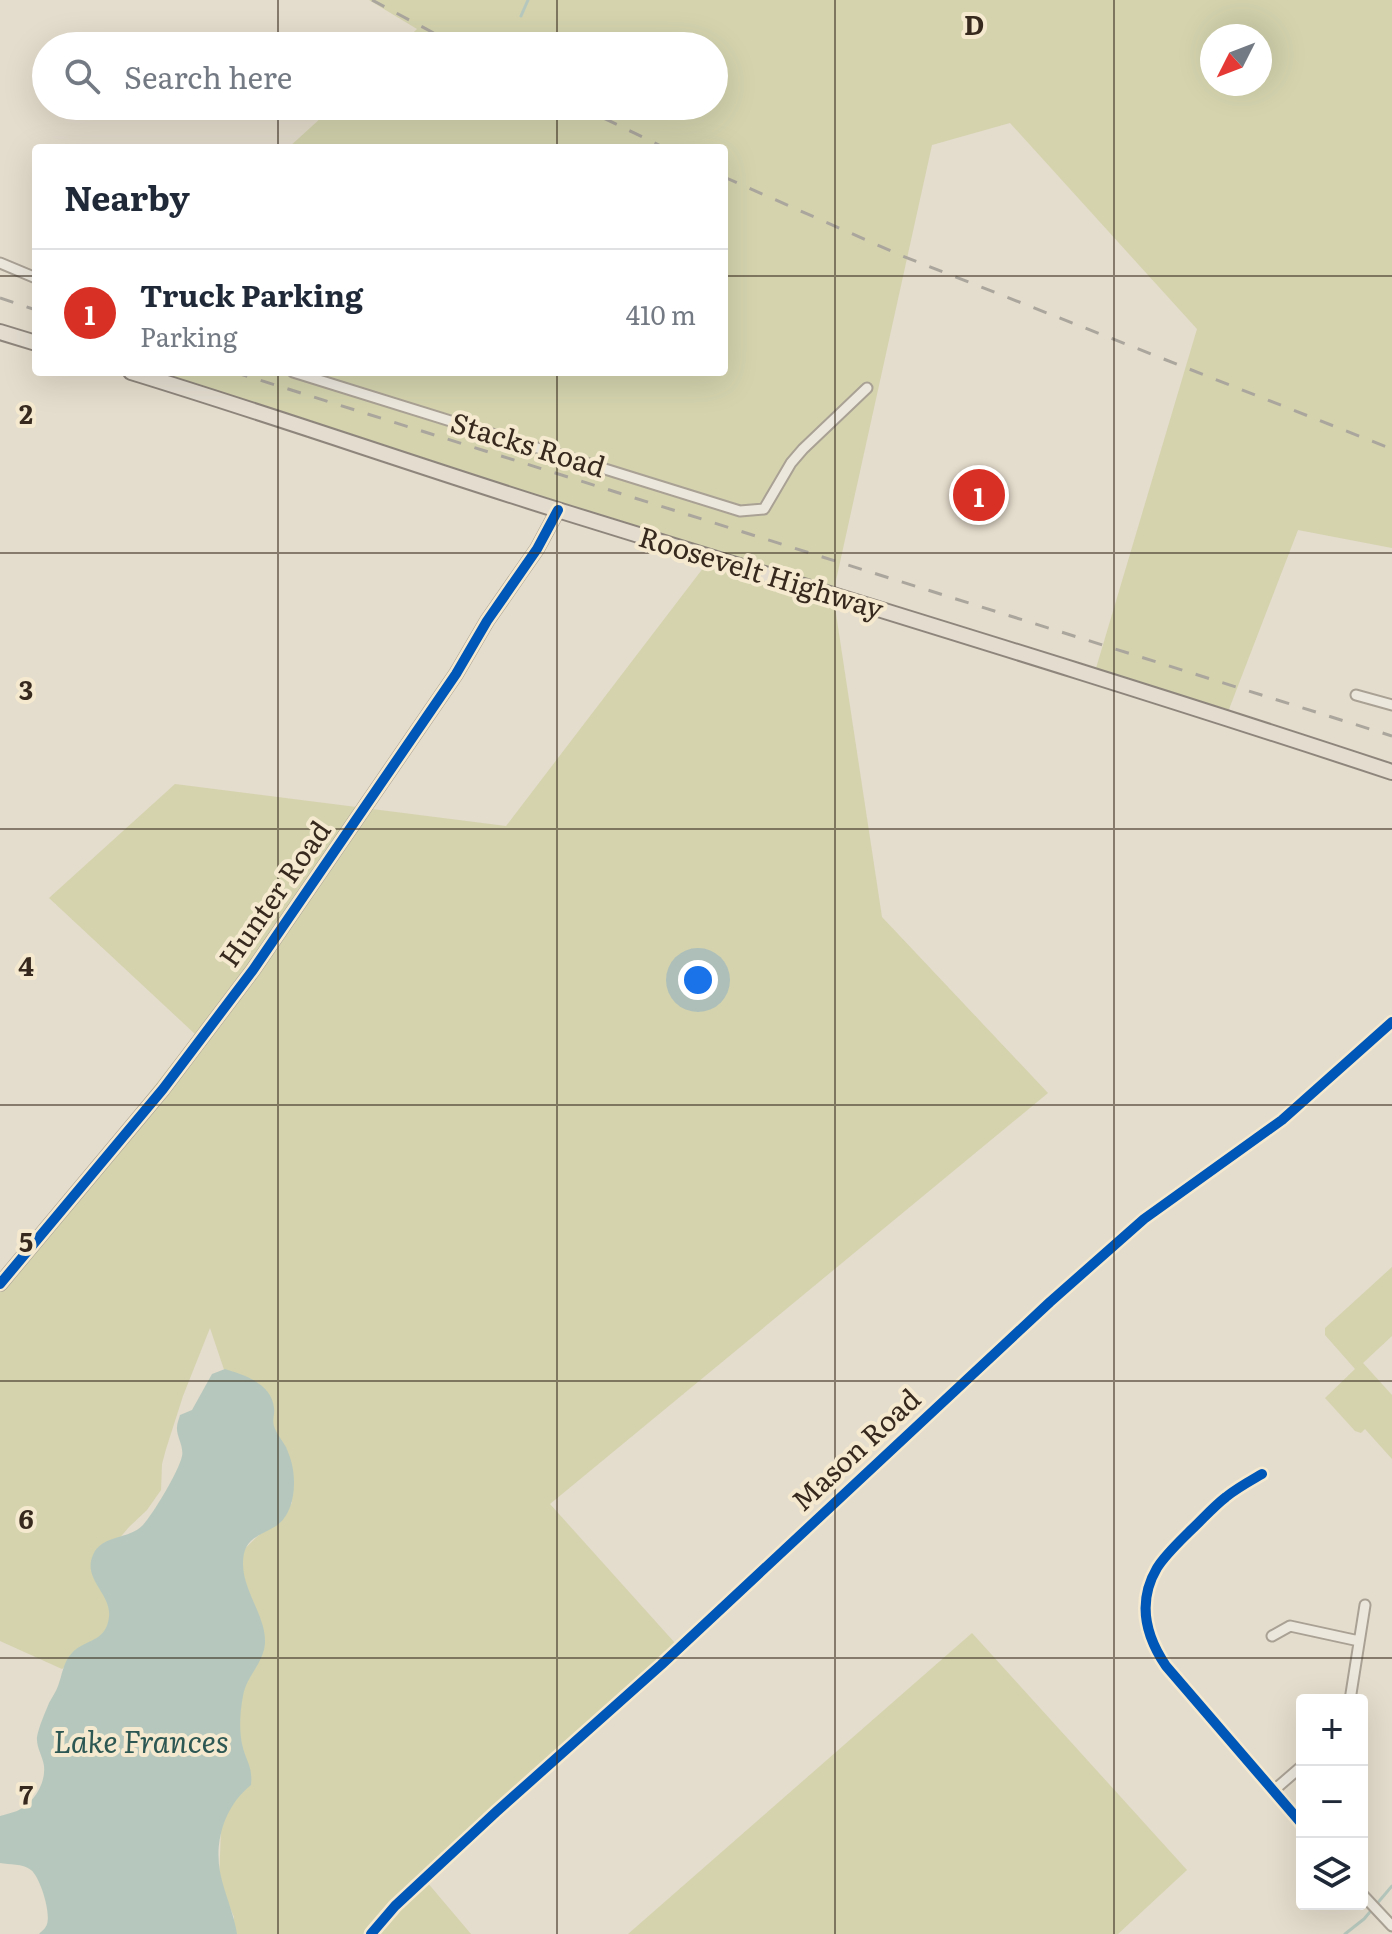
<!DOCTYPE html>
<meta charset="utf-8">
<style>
:root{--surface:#fff;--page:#f6f6f7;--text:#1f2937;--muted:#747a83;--line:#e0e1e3;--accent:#d93025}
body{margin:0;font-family:Literata,serif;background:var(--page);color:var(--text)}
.controls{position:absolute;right:24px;bottom:24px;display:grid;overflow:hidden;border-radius:8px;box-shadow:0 8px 32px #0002}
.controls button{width:72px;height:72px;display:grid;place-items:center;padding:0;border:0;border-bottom:2px solid var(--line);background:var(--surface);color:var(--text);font:40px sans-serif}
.compass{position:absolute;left:1200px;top:24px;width:72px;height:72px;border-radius:50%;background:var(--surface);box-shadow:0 8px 32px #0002;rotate:228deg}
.you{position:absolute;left:698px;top:980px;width:28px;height:28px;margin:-20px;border:6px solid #fff;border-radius:50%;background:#1a73e8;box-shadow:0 0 0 12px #1a73e833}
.badge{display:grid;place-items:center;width:52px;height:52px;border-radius:50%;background:var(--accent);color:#fff;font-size:26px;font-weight:700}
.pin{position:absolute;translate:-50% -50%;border:4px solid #fff;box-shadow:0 2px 8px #0006}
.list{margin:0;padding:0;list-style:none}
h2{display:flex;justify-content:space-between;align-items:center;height:104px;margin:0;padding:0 32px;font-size:34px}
h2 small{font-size:26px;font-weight:400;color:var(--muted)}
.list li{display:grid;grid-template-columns:52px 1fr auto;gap:24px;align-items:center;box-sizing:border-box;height:128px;padding:0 32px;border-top:2px solid var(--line)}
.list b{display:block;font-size:30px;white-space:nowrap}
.list p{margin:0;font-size:26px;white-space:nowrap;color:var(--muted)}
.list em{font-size:26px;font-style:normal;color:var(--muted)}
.icon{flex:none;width:44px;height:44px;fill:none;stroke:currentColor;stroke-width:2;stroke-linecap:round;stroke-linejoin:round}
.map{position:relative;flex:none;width:1392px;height:1934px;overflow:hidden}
.search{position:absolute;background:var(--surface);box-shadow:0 8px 32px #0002;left:32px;top:32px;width:696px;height:88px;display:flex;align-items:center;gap:20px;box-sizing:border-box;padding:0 28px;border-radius:44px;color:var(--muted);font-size:30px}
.panel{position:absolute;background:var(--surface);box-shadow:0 8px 32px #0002;left:32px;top:144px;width:696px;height:232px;border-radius:8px}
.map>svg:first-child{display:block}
</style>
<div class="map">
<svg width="1392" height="1934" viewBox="0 0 1392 1934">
<rect width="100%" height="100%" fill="#e4dccc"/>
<path fill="#d4d3ae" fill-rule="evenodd" d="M369,0h1023v548l-94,-18 -72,187 -132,-42 103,-346 -187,-206 -78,22 -99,449 49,323 166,176 -498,411 125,139 -254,232 50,59h-239l2,-17 -15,-35 7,-185 3,-133 63,-61 -16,-34 -35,-49 -31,-92 -27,68 -17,53 -4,15 -1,26 -14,20 -18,17 -24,28 7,77 -50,37 -62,-28v-356l195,-251 -146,-136 126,-114 331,42 201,-263 -155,-47 -422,-144h594v-224h-436l46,-42h380v-60h-315l18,-17zM1212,36h48v48h-48z
M1392,1267v69l-29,27 29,32v64l-27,-30 -4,4 -6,-2 -30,-33 30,-29 -30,-34v-7z
M972,1633l215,237 -69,64h-490z"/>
<path fill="#b6c8bd" d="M225,1369c20,6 47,15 49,39 1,6 -2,12 0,18 2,7 8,14 12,21 3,7 6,15 7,23 3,18 0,45 -17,56 -18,11 -33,12 -33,38 0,26 22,52 22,76 1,21 -19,36 -22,56 -3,15 -4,33 -1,48 4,18 11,22 9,41 -25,20 -37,54 -31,87 4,21 14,41 17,62h-198c3,-3 7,-6 8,-10 4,-12 -7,-47 -16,-54 -9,-7 -21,-5 -31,-7v-47c6,-2 12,-3 17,-5 16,-7 29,-27 27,-45 -1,-9 -8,-19 -7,-29 2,-11 8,-24 12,-34 3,-6 7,-11 9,-17 4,-10 5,-24 14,-33 12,-14 34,-10 37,-36 3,-23 -27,-38 -16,-62 9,-21 36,-15 50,-30 10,-11 36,-54 39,-69 2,-10 -6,-20 -5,-29 0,-4 2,-8 3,-12l12,-5 20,-36z"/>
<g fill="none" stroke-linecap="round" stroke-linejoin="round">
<path stroke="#b6c8bd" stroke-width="3" d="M521,16l7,-16
M1345,1934l19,-15 28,-33"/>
<defs>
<path id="minor" d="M0,263l36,15
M293,372l447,139 24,-2 27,-46 12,-14 64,-61
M1356,695l36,10
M1262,1474c-12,7 -25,14 -36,23 -13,10 -24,23 -36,34 -11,11 -25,24 -33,37 -20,34 -12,67 9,98l136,158
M1272,1636l18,-10 69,15
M1350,1700l15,-95
M1273,1791l29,-25
M1362,1894l30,32
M371,1934l24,-28 101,-94 165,-147 389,-363 94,-83 138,-99 110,-98"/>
<path id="tertiary" d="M0,1284l163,-195 90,-119 203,-296 31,-53 50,-72 21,-39"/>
<path id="primary" d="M0,332l36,11
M131,372c144,44 286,94 430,139 277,86 556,170 831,261"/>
</defs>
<use href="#minor" stroke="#a9a194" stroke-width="13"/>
<use href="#tertiary" stroke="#a9a194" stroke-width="16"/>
<use href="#primary" stroke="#8e867c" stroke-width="18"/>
<use href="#minor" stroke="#ece7dd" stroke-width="9"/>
<use href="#tertiary" stroke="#ece7dd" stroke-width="12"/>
<use href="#primary" stroke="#e3dccf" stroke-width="14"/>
<path stroke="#aba69d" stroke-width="3" stroke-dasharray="14 14" stroke-linecap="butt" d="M372,0l86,46
M579,106l86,42
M724,177l176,78 492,194
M0,298l36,12
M234,372l1158,364"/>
<defs>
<path id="cycleway" d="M0,1284l163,-195 90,-119 203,-296 31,-53 50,-72 21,-39
M1262,1474c-12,7 -25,14 -36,23 -13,10 -24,23 -36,34 -11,11 -25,24 -33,37 -20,34 -12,67 9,98l136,158
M371,1934l24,-28 101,-94 165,-147 389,-363 94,-83 138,-99 110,-98"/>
</defs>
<use href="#cycleway" stroke="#f5ead0" stroke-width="15"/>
<use href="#cycleway" stroke="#0057b8" stroke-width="10"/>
</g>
<path fill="none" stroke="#37291d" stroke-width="2" stroke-opacity="0.55" d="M278,0v46M557,0v46M835,0v1934M1114,0v1934M278,106v42M557,106v42M0,276h36M724,276h668M278,372v1562M557,372v1562M0,553h1392M0,829h1392M0,1105h1392M0,1381h1392M0,1658h1392"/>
<g text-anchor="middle" stroke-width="8" stroke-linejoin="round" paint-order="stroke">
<g font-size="28" fill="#37291d" stroke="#f5ead0">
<text transform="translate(528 445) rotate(17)" y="10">Stacks Road</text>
<text transform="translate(761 573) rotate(17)" y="10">Roosevelt Highway</text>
<text transform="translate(275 894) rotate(-55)" y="10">Hunter Road</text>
<text transform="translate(856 1450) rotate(-43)" y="10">Mason Road</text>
</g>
<g font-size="30" font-style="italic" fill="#2c5753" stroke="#f5ead0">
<text x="141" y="1753">Lake Frances</text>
</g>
</g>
<g font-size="26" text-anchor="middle" font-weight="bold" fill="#37291d" stroke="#f5ead0" stroke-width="8" stroke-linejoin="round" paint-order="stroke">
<text x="974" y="35">D</text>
<text x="26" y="424">2</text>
<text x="26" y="700">3</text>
<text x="26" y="976">4</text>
<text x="26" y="1252">5</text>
<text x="26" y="1529">6</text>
<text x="26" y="1805">7</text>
</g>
</svg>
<div class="controls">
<button>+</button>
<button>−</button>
<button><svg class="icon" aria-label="layers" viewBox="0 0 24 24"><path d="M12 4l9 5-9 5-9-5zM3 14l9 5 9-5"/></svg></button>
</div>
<svg class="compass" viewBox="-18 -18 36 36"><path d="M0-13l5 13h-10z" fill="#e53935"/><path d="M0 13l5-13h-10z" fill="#747a83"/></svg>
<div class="you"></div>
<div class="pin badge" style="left:979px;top:495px">1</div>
<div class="search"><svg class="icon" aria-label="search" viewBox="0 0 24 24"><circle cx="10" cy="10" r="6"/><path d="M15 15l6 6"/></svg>Search here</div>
<section class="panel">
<h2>Nearby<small></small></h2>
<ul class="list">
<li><span class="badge">1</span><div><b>Truck Parking</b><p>Parking</p></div><em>410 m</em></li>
</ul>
</section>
</div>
